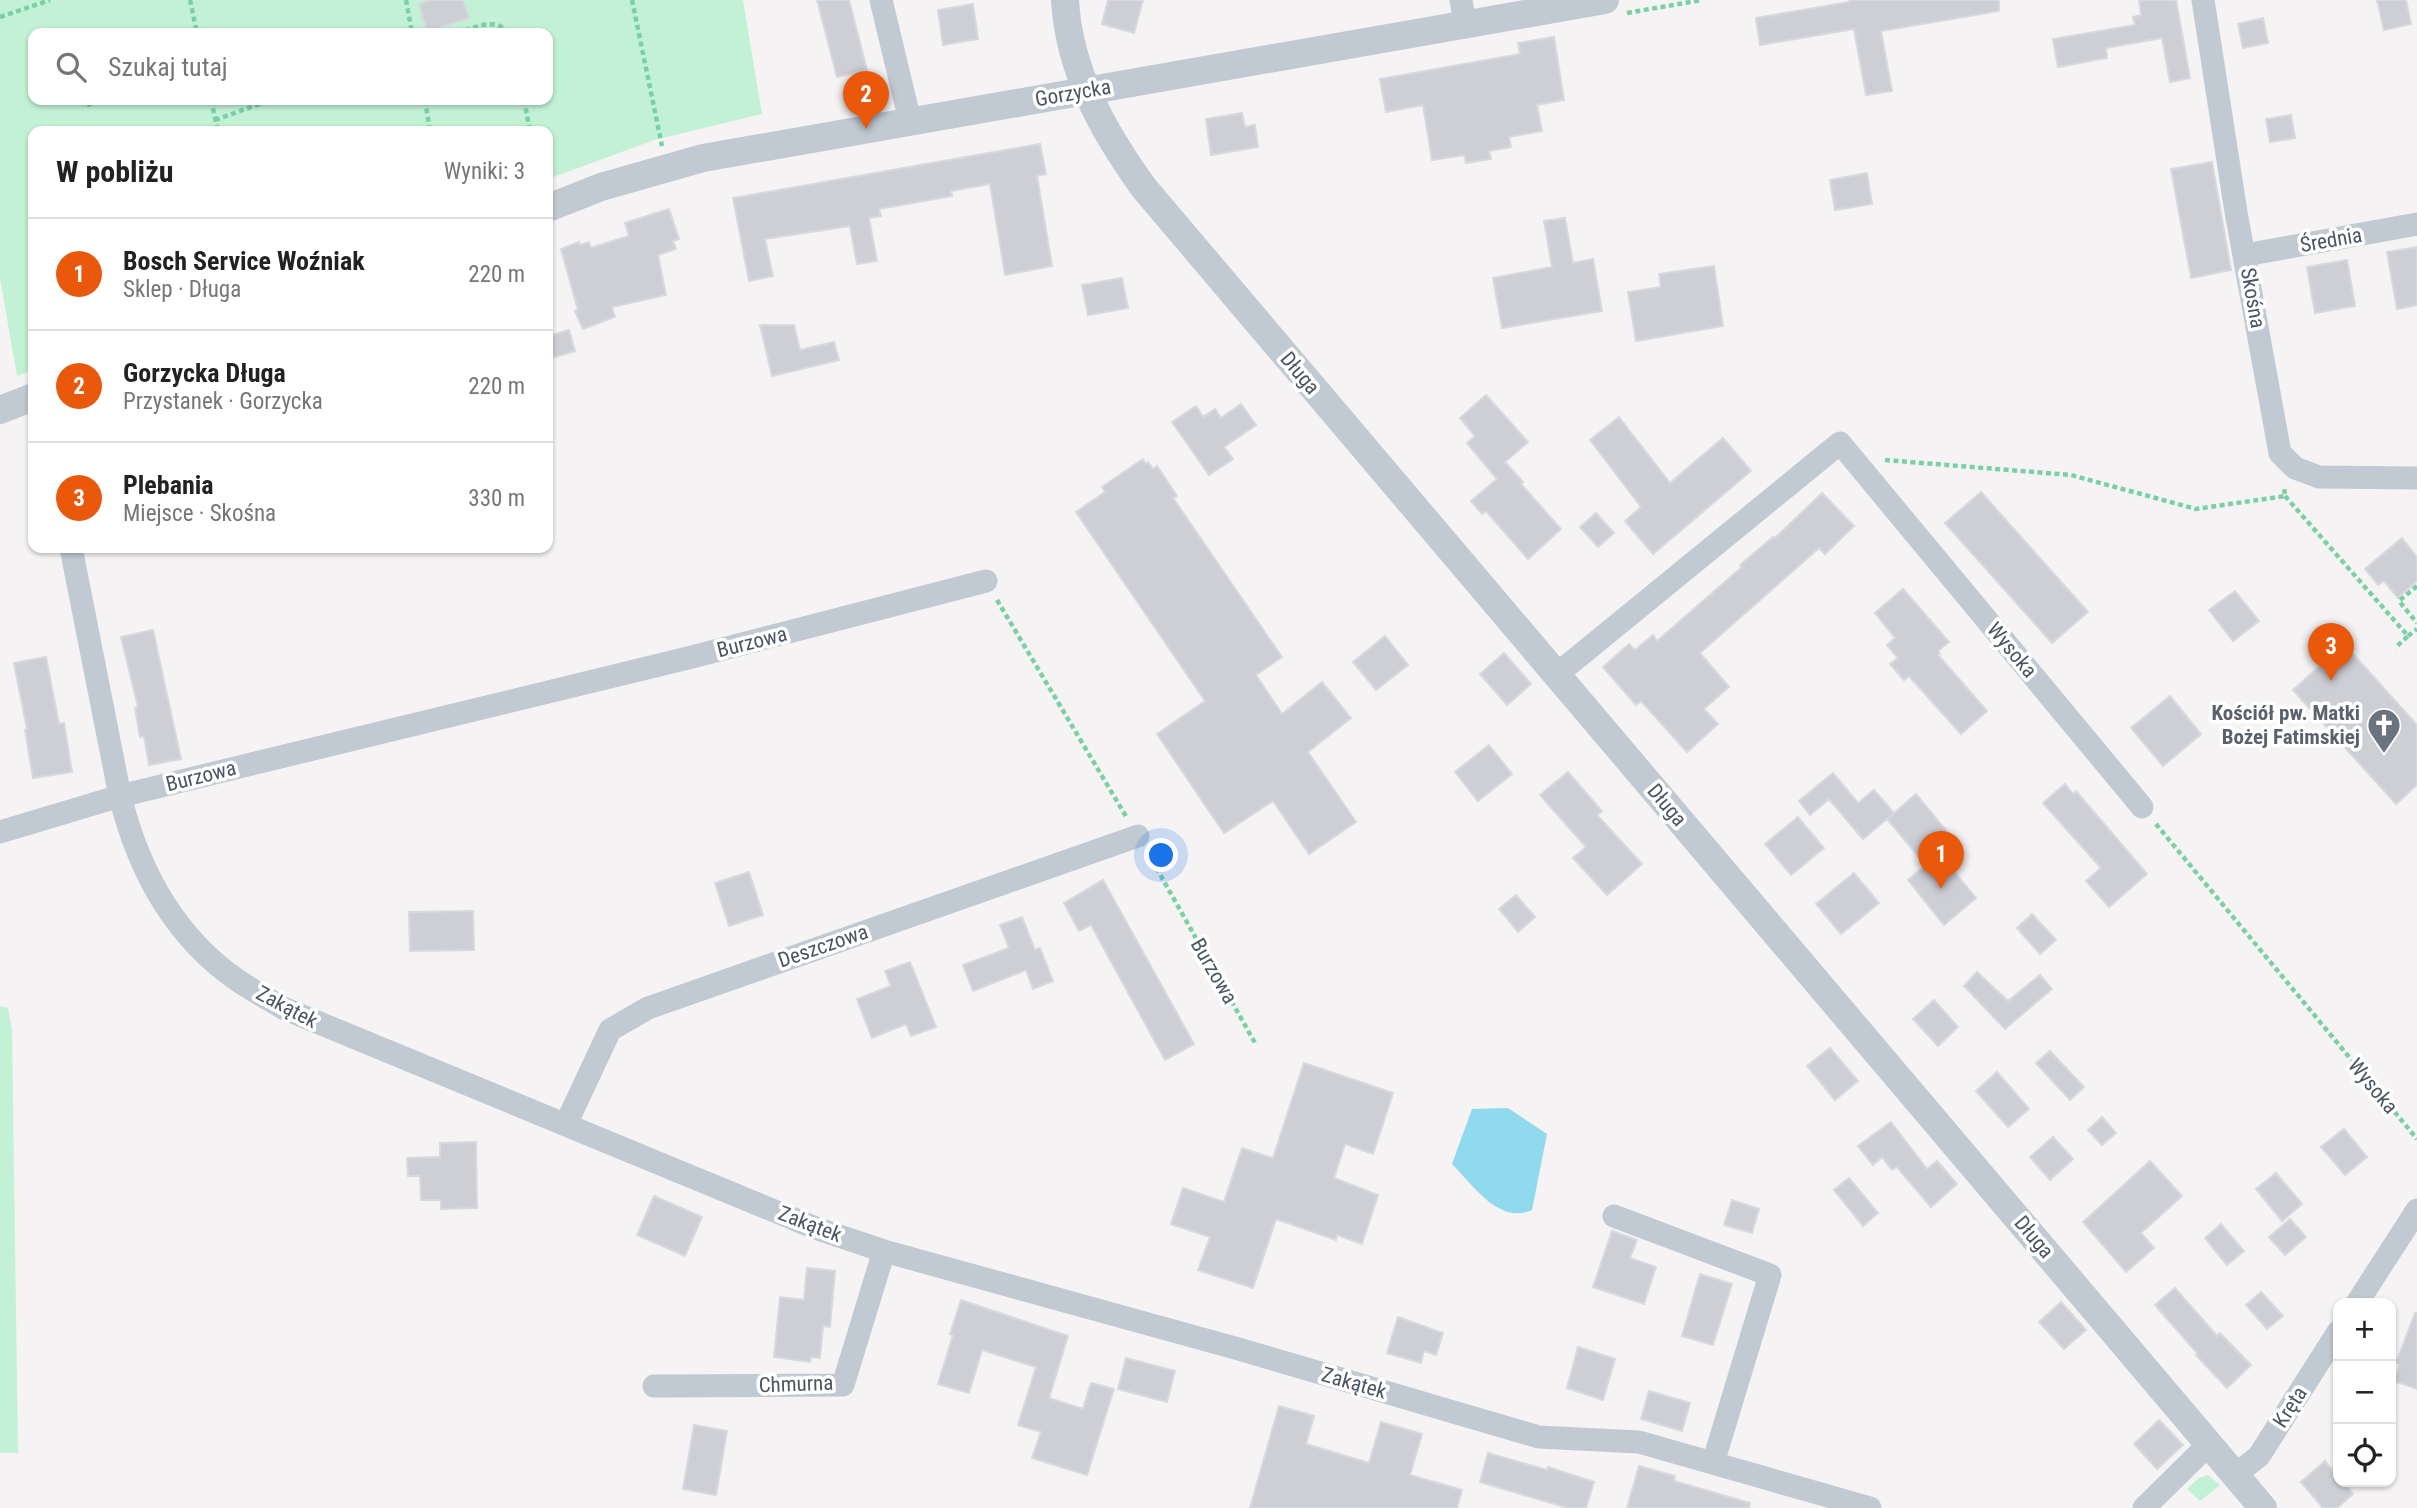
<!DOCTYPE html>
<html lang="pl">
<meta charset="utf-8">
<style>
:root{--surface:#fff;--page:#f6f6f6;--text:#222;--muted:#767676;--line:#e0e0e0;--accent:#ea580c}
body{margin:0;font-family:"Roboto Condensed",sans-serif;background:var(--page);color:var(--text)}
.controls{position:absolute;right:21px;bottom:21px;display:grid;overflow:hidden;border-radius:14px;box-shadow:0 2px 5px #0004}
.controls button{width:63px;height:63px;display:grid;place-items:center;padding:0;border:0;border-bottom:2px solid var(--line);background:var(--surface);color:var(--text);font:35px sans-serif}
.you{position:absolute;left:1162px;top:856px;width:24px;height:24px;margin:-18px;border:5px solid #fff;border-radius:50%;background:#1a73e8;box-shadow:0 0 0 10px #1a73e833}
.badge{display:grid;place-items:center;width:46px;height:46px;border-radius:50%;background:var(--accent);color:#fff;font-size:23px;font-weight:700}
.pin{position:absolute;translate:-50% -58px;filter:drop-shadow(0 2px 4px #0008)}
.pin::after{content:'';position:absolute;top:37px;width:24px;height:21px;background:inherit;clip-path:polygon(0 0,100% 0,50% 100%)}
.list{margin:0;padding:0;list-style:none}
h2{display:flex;justify-content:space-between;align-items:center;height:91px;margin:0;padding:0 28px;font-size:30px}
h2 small{font-size:23px;font-weight:400;color:var(--muted)}
.list li{display:grid;grid-template-columns:46px 1fr auto;gap:21px;align-items:center;box-sizing:border-box;height:112px;padding:0 28px;border-top:2px solid var(--line)}
.list b{display:block;font-size:26px;white-space:nowrap}
.list p{margin:0;font-size:23px;white-space:nowrap;color:var(--muted)}
.list em{font-size:23px;font-style:normal;color:var(--muted)}
.icon{flex:none;width:38px;height:38px;fill:none;stroke:currentColor;stroke-width:2;stroke-linecap:round;stroke-linejoin:round}
.map{position:relative;flex:none;width:2417px;height:1508px;overflow:hidden}
.search{position:absolute;background:var(--surface);box-shadow:0 2px 5px #0004;left:28px;top:28px;width:525px;height:77px;display:flex;align-items:center;gap:18px;box-sizing:border-box;padding:0 24px;border-radius:14px;color:var(--muted);font-size:26px}
.panel{position:absolute;background:var(--surface);box-shadow:0 2px 5px #0004;left:28px;top:126px;width:525px;height:427px;border-radius:14px}
.map>svg:first-child{display:block}
</style>
<div class="map">
<svg width="2417" height="1508" viewBox="0 0 2417 1508">
<rect width="100%" height="100%" fill="#f5f3f3"/>
<path fill="#c3f1d5" fill-rule="evenodd" d="M0,0h743l19,114 -108,26 -103,38 -3,-6v-41h-515v239l-16,6 -17,-98zM33,33h515v67h-515z
M0,1006l8,2 4,22 6,423h-18z
M2208,1475l12,10 -20,16 -13,-12 12,-11z"/>
<path fill="#90daee" d="M1508,1108l39,26 -15,76c-33,15 -59,-25 -80,-46l20,-55z"/>
<path fill="#cdcfd5" stroke="#d7d9de" stroke-width="2" d="M430,0h33l6,18 -42,14 -8,-28z
M817,0h32l18,70 -30,7z
M1108,0h35l-9,33 -32,-9z
M1849,0h150v11l-118,20 11,60 -26,4 -12,-66 -94,16 -4,-27 93,-16z
M2139,0h37l14,78 -20,4 -8,-44 -56,10 1,10 -49,9 -5,-28 82,-14 -2,-8 8,-2z
M2377,0h29l5,24 -27,6z
M973,4l5,35 -35,6 -5,-35z
M2263,18l5,25 -25,5 -5,-24z
M1554,37l10,63 -27,5 5,26 -33,6 2,10 -22,4 2,8 -25,4 -2,-8 -32,5 -9,-55 -37,7 -6,-33 140,-25 -2,-11z
M1242,113l3,14 10,-2 3,22 -47,8 -5,-36z
M2291,115l4,23 -25,4 -4,-23z
M1040,144l6,30 -9,2 15,90 -47,9 -15,-91 -39,7 1,5 -73,13 2,7 -12,2 8,43 -20,3 -7,-38 -85,13 8,37 -24,5 -16,-83z
M2212,162l19,108 -40,8 -20,-109z
M1867,173l5,31 -37,6 -5,-30z
M669,209l10,30 -6,2 3,8 -18,6 8,40 -54,12 3,10 -32,12 -8,-18 3,-1 -17,-61 18,-7 1,3 9,-3 2,6 38,-12 -4,-13z
M1565,218l8,45 20,-4 9,52 -100,17 -9,-50 59,-11 -8,-46z
M2417,247v58l-20,4 -10,-57z
M2347,260l8,46 -40,7 -8,-46z
M1714,266l9,60 -87,15 -8,-49 33,-5 -2,-13z
M1122,278l6,30 -40,7 -6,-30z
M760,325h34l6,25 34,-8 5,18 -67,16z
M569,330l6,21 -23,7 -4,-22z
M1486,395l42,47 -23,20 18,20 -2,2 40,45 -33,30 -42,-48 -4,3 -11,-13 26,-22 -30,-36 8,-7 -15,-18z
M1241,404l15,21 -32,22 9,12 -24,16 -37,-53 24,-16 7,11 12,-8 6,9z
M1619,417l51,66 53,-45 28,33 -98,83 -28,-33 16,-14 -51,-67z
M1143,459l2,5 3,-2 5,7 4,-3 20,30 -4,2 109,159 -26,18 26,39 40,-32 29,36 -43,34 48,70 -47,32 -36,-53 -49,32 -67,-99 48,-33 -129,-189 29,-20 -3,-5z
M1981,492l107,120 -36,31 -107,-120z
M1822,493l32,33 -29,28 -6,-6 -119,105 29,34 -25,22 14,15 -31,28 -46,-51 -5,4 -33,-38 26,-23 6,6 18,-15 4,6 85,-74 -2,-2 33,-28 2,1z
M1596,513l18,20 -16,14 -18,-20z
M2402,538l15,19v24l-19,17 -14,-17 -6,4 -13,-16z
M1903,589l46,53 -11,9 2,3 -2,1 49,56 -26,23 -52,-58 -5,4 -14,-16 8,-6 -11,-13 8,-7 -20,-25z
M2235,591l24,30 -26,20 -24,-31z
M153,630l28,129 -32,6 -5,-29 -4,1 -5,-29 3,-1 -17,-70z
M1385,636l23,29 -32,25 -23,-28z
M2344,644l73,81v60l-21,19 -103,-114z
M1504,653l27,31 -24,21 -27,-31z
M46,657l13,67 5,-1 8,49 -39,6 -8,-48 2,-1 -13,-66z
M2170,696l31,38 -38,32 -32,-38z
M1489,745l23,29 -34,27 -23,-29z
M1568,772l34,39 -5,4 45,49 -35,31 -34,-37 13,-11 -46,-52z
M1833,773l25,30 16,-13 20,23 -31,26 -34,-40 -19,16 -11,-14z
M2065,784l8,10 3,-3 71,83 -38,33 -23,-26 15,-13 -58,-65z
M1916,794l39,47 -29,24 -39,-46z
M1798,817l26,31 -33,27 -26,-31z
M1939,854l37,44 -32,27 -36,-45z
M749,872l14,43 -34,11 -14,-43z
M1854,873l25,30 -38,31 -25,-30z
M1103,880l91,164 -29,16 -74,-135 -12,6 -15,-28z
M1516,895l19,22 -17,15 -19,-23z
M473,911l1,39 -64,1 -1,-39z
M2032,914l24,26 -16,14 -23,-26z
M1022,917l13,33 5,-2 13,33 -20,8 -7,-19 -53,21 -10,-26 46,-17 -9,-23z
M910,962l26,65 -25,9 -5,-12 -34,14 -15,-39 34,-13 -6,-15z
M1977,972l31,29 32,-26 12,14 -47,40 -41,-43z
M1934,1000l24,27 -20,19 -25,-27z
M1830,1048l28,33 -23,19 -28,-34z
M2050,1051l34,36 -14,13 -34,-37z
M1304,1063l89,30 -20,61 -28,-10 -11,34 44,17 -16,49 -25,-9 -1,5 -60,-21 -23,69 -55,-18 12,-33 -39,-13 12,-36 41,14 18,-54 31,10z
M1997,1072l32,37 -21,18 -32,-36z
M2102,1117l14,16 -14,12 -14,-15z
M1891,1122l36,47 10,-8 20,23 -26,23 -34,-40 -5,3 -10,-13 -9,8 -15,-19z
M2344,1129l23,28 -22,18 -24,-28z
M2053,1137l20,22 -23,21 -20,-23z
M476,1142l1,66 -36,1v-9h-20l-1,-24h-12l-1,-18 33,-1v-14z
M2150,1161l32,35 -41,37 13,15 -28,24 -43,-50z
M2276,1173l26,31 -20,17 -26,-32z
M1849,1178l29,35 -15,13 -29,-36z
M654,1196l48,21 -17,39 -48,-21z
M1732,1200l27,9 -7,24 -28,-8z
M2290,1219l16,18 -21,18 -16,-18z
M2221,1224l23,27 -17,14 -22,-27z
M1612,1231l25,9 -7,18 26,9 -12,37 -51,-17z
M807,1268l28,3 -5,56 -7,-1 -3,32 -9,-1 -1,5 -36,-5 6,-60 24,3z
M1700,1274l32,10 -19,61 -31,-9z
M2175,1288l42,48 3,-3 31,32 -24,23 -31,-33 2,-1 -43,-49z
M2261,1292l22,24 -16,13 -21,-24z
M961,1300l107,36 -19,62 34,11 8,-26 23,6 -27,86 -55,-17 9,-26 -23,-7 18,-58 -54,-17 -13,43 -31,-9 15,-49 -3,-1z
M2061,1302l25,28 -22,19 -25,-27z
M2415,1313h2v76l-23,-8 6,-17 -4,-1z
M1398,1317l45,16 -7,22 -12,-4 -3,12 -34,-10z
M1578,1347l37,12 -12,41 -36,-12z
M1126,1358l49,13 -8,31 -49,-13z
M1649,1391l41,12 -8,28 -41,-12z
M1279,1406l35,10 -8,28 63,19 12,-41 41,12 -12,41 52,15 -5,18h-207z
M2159,1420l24,25 -26,24 -23,-25z
M694,1425l33,6 -11,64 -33,-6z
M1488,1453l59,17 1,-3 46,15 -8,26h-18l-88,-26z
M2325,1461l13,16v5h5l10,12 -16,14h-14l-22,-26z
M1639,1466l36,10 -1,5 76,22 -1,5h-122z"/>
<g fill="none" stroke-linecap="round" stroke-linejoin="round">
<path stroke="#7ad0a6" stroke-width="4.5" stroke-dasharray="5 3.5" stroke-linecap="butt" d="M190,0l7,33
M406,0l6,33
M632,0l30,146
M1627,13l75,-13
M0,17l50,-17
M457,33c17,-5 39,-17 51,0
M211,100l7,31
M425,100l5,31
M524,100l6,31
M87,105l15,-5
M215,120l56,-20
M1885,460l186,15 125,34 89,-13 -1,-9
M2285,496l123,140 -13,12
M2417,586l-18,15 18,22
M997,600l130,218
M2408,636l9,-7
M2156,824l261,315
M1148,853l107,190"/>
<path stroke="#c1cad2" stroke-width="23" d="M881,0l29,121
M1461,0l4,24
M2203,0l33,212 44,241 15,15 24,9 98,1
M2245,255l172,-31
M71,548l49,248c18,73 54,140 117,184 15,10 31,19 46,28l535,221 66,22 351,97 304,89 100,5 231,66
M1556,675l284,-232 302,364
M0,832l120,-36 568,-138 298,-77
M566,1124l44,-94 38,-22 490,-172
M1614,1216l156,59 -57,188
M2357,1303l60,-93
M654,1386l189,-1 41,-134
M2235,1475l24,-19 79,-124
M2144,1508l65,-64"/>
<path stroke="#c1cad2" stroke-width="28" d="M1065,0c4,71 38,131 79,188l1119,1320
M548,208l53,-21 102,-29 902,-158
M0,410l33,-13"/>
</g>
<defs>
<symbol id="church-pin" viewBox="-11 -11 22 30"><path d="M0 17L-7.5 6A9.5 9.5 0 1 1 7.5 6Z" fill="#6b7280" stroke="#fff"/><path d="M-1.2-6h2.4v3.5h3.3v2.4h-3.3V6h-2.4V-.1h-3.3v-2.4h3.3Z" fill="#fff"/></symbol>
</defs>
<g fill-rule="evenodd">
<use href="#church-pin" x="2365" y="706" width="38" height="52"/>
</g>
<g text-anchor="middle" stroke-width="7" stroke-linejoin="round" paint-order="stroke">
<g font-size="21" fill="#4a5661" stroke="#fff">
<text transform="translate(1073 93) rotate(-10)" y="7">Gorzycka</text>
<text transform="translate(2331 240) rotate(-10)" y="7">Średnia</text>
<text transform="translate(2253 298) rotate(80)" y="7">Skośna</text>
<text transform="translate(1300 373) rotate(50)" y="7">Długa</text>
<text transform="translate(752 642) rotate(-14)" y="7">Burzowa</text>
<text transform="translate(2012 650) rotate(50)" y="7">Wysoka</text>
<text transform="translate(201 776) rotate(-14)" y="7">Burzowa</text>
<text transform="translate(1667 805) rotate(50)" y="7">Długa</text>
<text transform="translate(823 946) rotate(-19)" y="7">Deszczowa</text>
<text transform="translate(1214 971) rotate(60)" y="7">Burzowa</text>
<text transform="translate(287 1007) rotate(28)" y="7">Zakątek</text>
<text transform="translate(2373 1086) rotate(50)" y="7">Wysoka</text>
<text transform="translate(810 1224) rotate(21)" y="7">Zakątek</text>
<text transform="translate(2034 1237) rotate(50)" y="7">Długa</text>
<text transform="translate(1354 1383) rotate(16)" y="7">Zakątek</text>
<text transform="translate(796 1384) rotate(-2)" y="7">Chmurna</text>
<text transform="translate(2290 1407) rotate(-57)" y="7">Kręta</text>
</g>
<g font-size="21" font-weight="bold" fill="#5b616d" stroke="#fff" text-anchor="end">
<text x="2360" y="720">Kościół pw. Matki<tspan x="2360" dy="24">Bożej Fatimskiej</tspan></text>
</g>
</g>
</svg>
<div class="controls">
<button>+</button>
<button>−</button>
<button><svg class="icon" aria-label="locate" viewBox="0 0 24 24"><circle cx="12" cy="12" r="6"/><path d="M12 2v4M12 18v4M2 12h4M18 12h4"/></svg></button>
</div>
<div class="you"></div>
<div class="pin badge" style="left:1941px;top:889px">1</div>
<div class="pin badge" style="left:866px;top:129px">2</div>
<div class="pin badge" style="left:2331px;top:681px">3</div>
<div class="search"><svg class="icon" aria-label="search" viewBox="0 0 24 24"><circle cx="10" cy="10" r="6"/><path d="M15 15l6 6"/></svg>Szukaj tutaj</div>
<section class="panel">
<h2>W pobliżu<small>Wyniki: 3</small></h2>
<ul class="list">
<li><span class="badge">1</span><div><b>Bosch Service Woźniak</b><p>Sklep · Długa</p></div><em>220 m</em></li>
<li><span class="badge">2</span><div><b>Gorzycka Długa</b><p>Przystanek · Gorzycka</p></div><em>220 m</em></li>
<li><span class="badge">3</span><div><b>Plebania</b><p>Miejsce · Skośna</p></div><em>330 m</em></li>
</ul>
</section>
</div>
